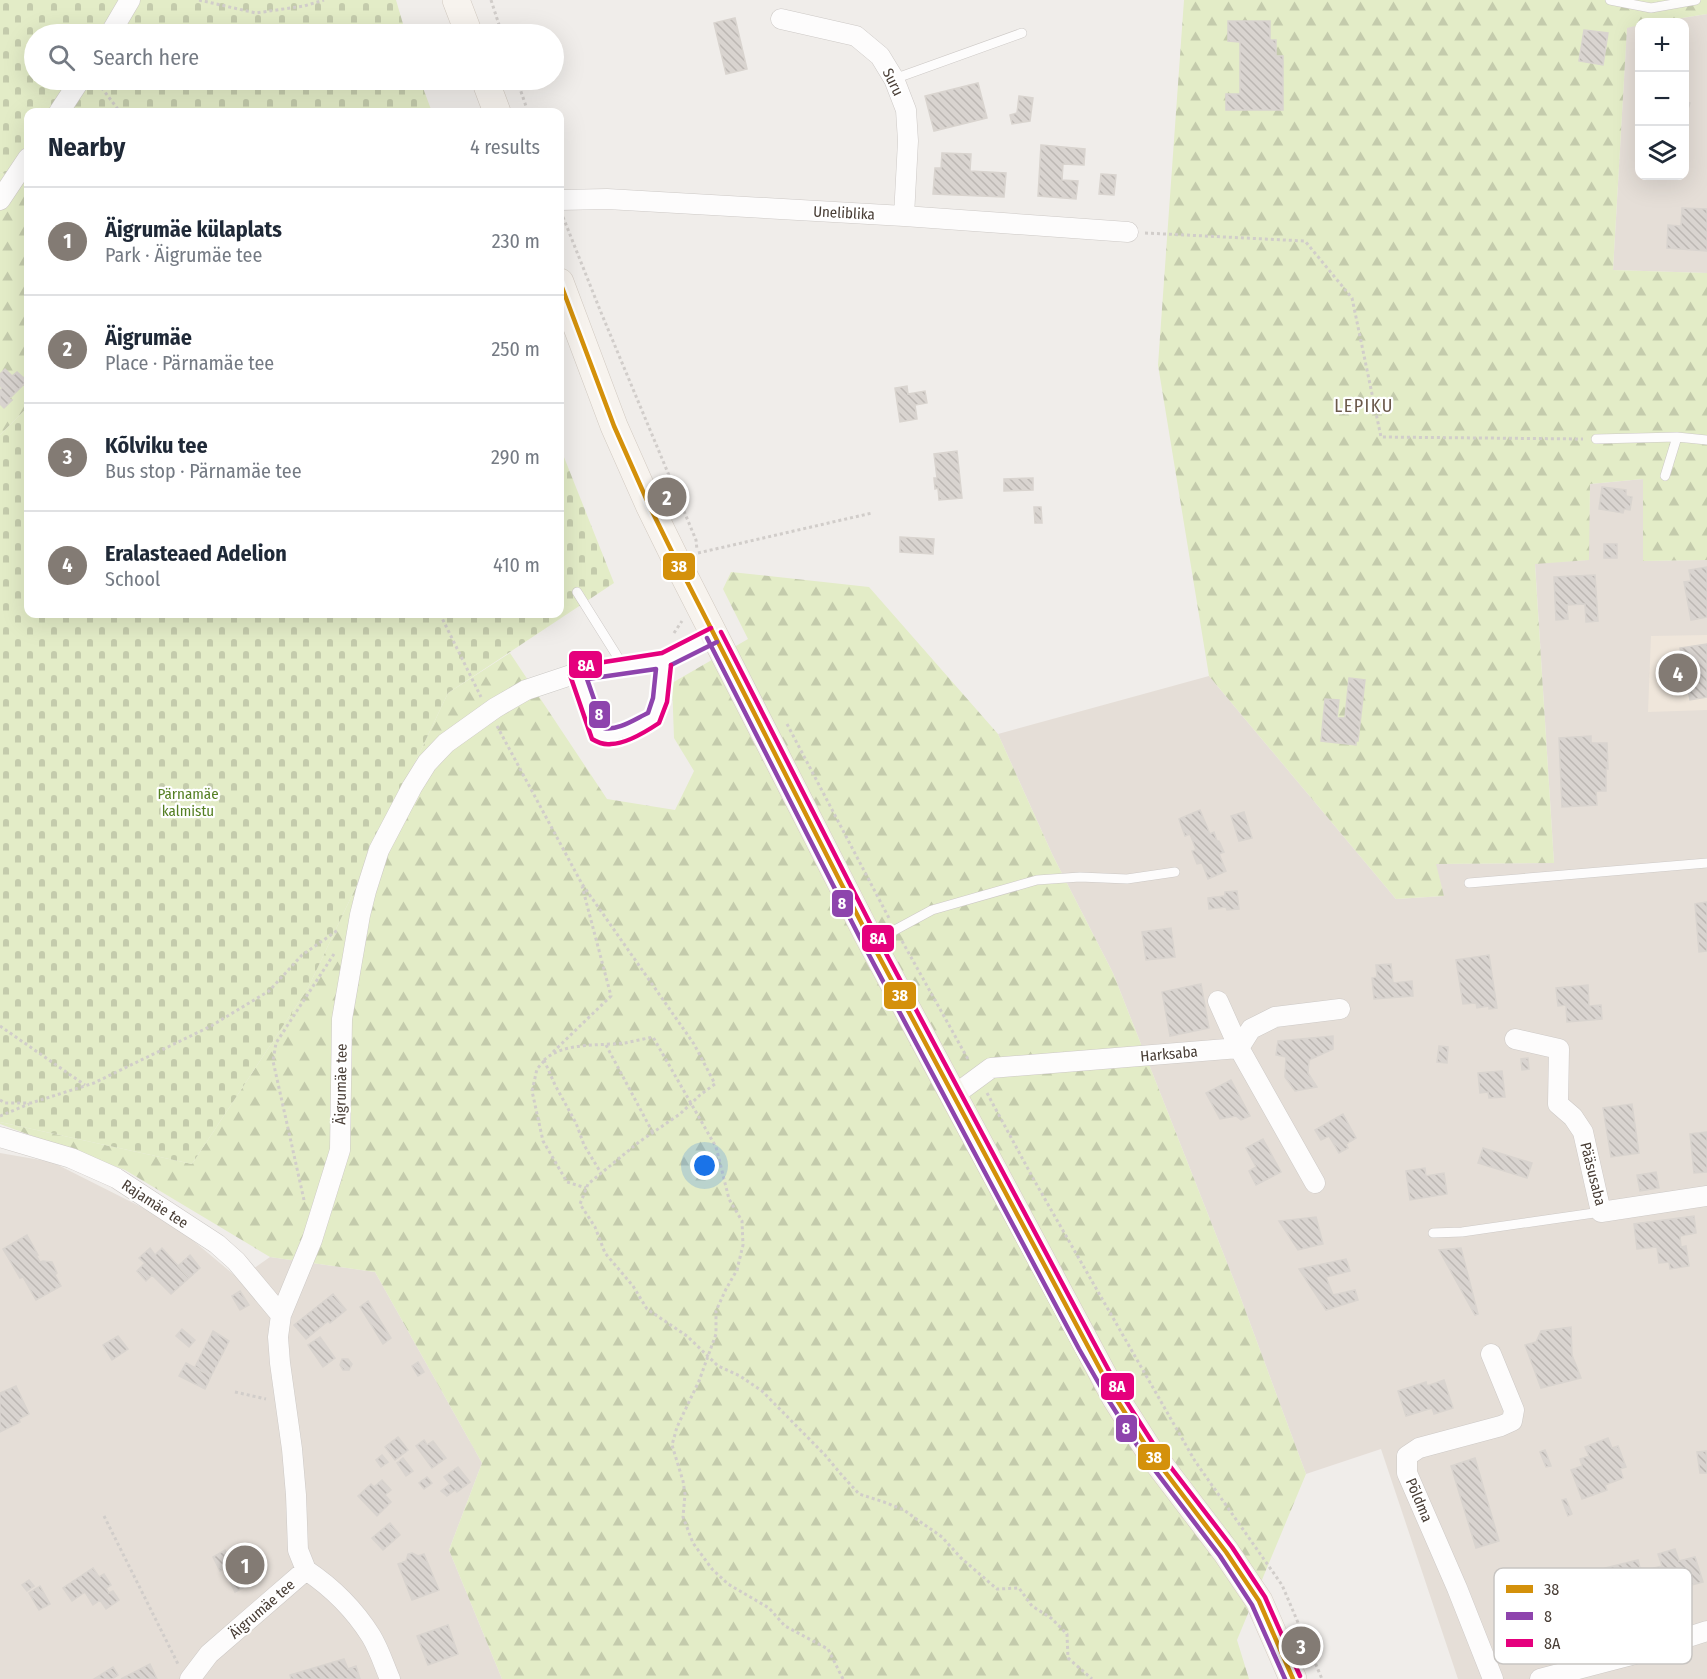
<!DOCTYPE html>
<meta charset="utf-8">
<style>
:root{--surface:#fff;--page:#f2f2f3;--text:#1f2937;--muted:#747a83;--line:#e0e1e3;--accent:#837b74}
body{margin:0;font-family:"Fira Sans Condensed",sans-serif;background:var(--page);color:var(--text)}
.controls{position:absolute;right:18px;top:18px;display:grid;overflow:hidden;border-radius:12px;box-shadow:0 6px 24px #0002}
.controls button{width:54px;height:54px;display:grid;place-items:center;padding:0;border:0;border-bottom:2px solid var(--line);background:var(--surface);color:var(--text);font:30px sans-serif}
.you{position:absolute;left:705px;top:1166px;width:21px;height:21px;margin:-15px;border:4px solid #fff;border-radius:50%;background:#1a73e8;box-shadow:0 0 0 9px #1a73e833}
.badge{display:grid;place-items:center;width:39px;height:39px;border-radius:50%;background:var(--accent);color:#fff;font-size:20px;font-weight:700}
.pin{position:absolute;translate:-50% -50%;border:3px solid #fff;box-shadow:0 2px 6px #0006}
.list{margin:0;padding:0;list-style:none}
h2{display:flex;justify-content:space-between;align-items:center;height:78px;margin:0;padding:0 24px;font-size:26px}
h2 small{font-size:20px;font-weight:400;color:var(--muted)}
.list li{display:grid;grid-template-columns:39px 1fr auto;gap:18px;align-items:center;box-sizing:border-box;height:108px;padding:0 24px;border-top:2px solid var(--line)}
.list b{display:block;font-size:22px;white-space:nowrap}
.list p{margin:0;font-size:20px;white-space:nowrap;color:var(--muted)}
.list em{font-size:20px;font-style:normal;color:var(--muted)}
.icon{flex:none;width:33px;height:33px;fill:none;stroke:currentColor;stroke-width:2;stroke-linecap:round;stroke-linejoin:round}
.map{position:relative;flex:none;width:1707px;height:1679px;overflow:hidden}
.search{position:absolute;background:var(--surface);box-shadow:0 6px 24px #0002;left:24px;top:24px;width:540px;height:66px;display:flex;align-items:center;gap:15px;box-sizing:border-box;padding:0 21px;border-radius:33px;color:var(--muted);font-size:22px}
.panel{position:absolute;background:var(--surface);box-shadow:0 6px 24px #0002;left:24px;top:108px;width:540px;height:510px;border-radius:12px}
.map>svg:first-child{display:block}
</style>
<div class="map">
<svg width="1707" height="1679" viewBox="0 0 1707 1679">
<defs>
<pattern id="forest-firs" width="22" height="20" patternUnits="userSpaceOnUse" patternTransform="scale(1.5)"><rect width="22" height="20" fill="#e3ecc7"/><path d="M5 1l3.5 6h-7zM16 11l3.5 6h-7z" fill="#c4cbac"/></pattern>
<pattern id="cemetery-stones" width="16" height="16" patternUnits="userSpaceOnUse" patternTransform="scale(1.5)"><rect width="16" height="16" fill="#e3ecc7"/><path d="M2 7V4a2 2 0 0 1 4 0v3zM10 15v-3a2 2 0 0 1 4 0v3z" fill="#c4cbac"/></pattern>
<pattern id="building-back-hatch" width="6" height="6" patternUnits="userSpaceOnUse" patternTransform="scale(1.5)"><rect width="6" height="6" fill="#d9d4d0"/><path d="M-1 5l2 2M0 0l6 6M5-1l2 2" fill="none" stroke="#bcb7b3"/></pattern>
</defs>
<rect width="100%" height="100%" fill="#f0edea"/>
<path fill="#e5ded7" d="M1707,14v259l-94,-3 14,-243 12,-2 1,151h44v-154h-27z
M1643,479v82l64,-1v1119h-249l-77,-230 -75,25 -69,-186 -124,-315 -60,-117 -55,-122 211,-58 187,223 48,-3 -9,-32 119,-1 -19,-300 53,-3 2,-76z
M0,1153l52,9 119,60 68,57 31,-22 105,15 107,191 -33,87 53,129h-502z"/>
<path fill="#efe6db" d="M1707,635v75l-59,2 3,-76z"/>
<path fill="url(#forest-firs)" d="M1184,0h523v14l-50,8h-17l-1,3 -12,3 -14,242 94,3v287l-64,1v-82l-53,5 -1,76 -54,4 19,299 -118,1 8,32 -48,3 -187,-223 -51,-311z
M0,172l28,11v224l-28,28z
M731,572l138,15 129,147 55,122 60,117 124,315 69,186 -69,166 12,39h-747l-53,-129 33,-87 -107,-191 -105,-15 -145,-87 -125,-46v-2l192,42 116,-176 140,-295 62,-40 97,146 68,11 19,-39 -20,-33 -2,-55 76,-44 -25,-50z"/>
<path fill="url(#cemetery-stones)" d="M0,0h396l10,34h-372v46h386l12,32h-404v71l-28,-11z
M28,407v207h532v-167l54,136 -166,110 -140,295 -116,176 -192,-42v-687z"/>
<path fill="url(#building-back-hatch)" stroke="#d9d4cf" stroke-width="1.5" d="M735,18l12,51 -21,5 -12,-51z
M1228,21h42v19h6v16h7v54h-57v-16h14v-52l-12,-1z
M1584,30l24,3 -5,32 -24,-4z
M978,83l9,35 -53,13 -9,-35z
M1019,96l14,2 -3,23 -18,3 -2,-9 7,-2z
M1684,101l6,2 -6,18z
M1041,145l44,4 -1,16 -21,-1 -1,16 16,1 -2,18 -38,-3z
M942,153l29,1 -1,17 36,2 -2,24 -71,-3 2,-26h6z
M1101,174l15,1 -2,20 -15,-1z
M1682,208l25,1v42l-40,-3 1,-23 13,1z
M5,369l7,7 5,-4 10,9 -18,18 3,1 -8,8 -4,-4v-14l2,-2 -2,-2v-12z
M907,386l1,8 17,-3 2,12 -12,2 2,14 -17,3 -5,-34z
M957,451l5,47 -23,2 -1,-12 -3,1 -1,-11h3l-3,-24z
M1033,478v12l-29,1v-12z
M1602,487l24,3v6l6,1 -2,13 -6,-1 -1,4 -24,-4z
M1034,507h7l1,16h-7z
M900,537l34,2 -1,15 -33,-2z
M1604,544h13v14h-13z
M1707,567v50l-16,3 -7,-38 7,-1 -2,-11z
M1595,575l3,46 -12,1 -1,-18 -18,1 1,14 -12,1 -2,-43z
M1707,644v53l-17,3 -3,-17 -5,1 -4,-23h5l-3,-13z
M1349,678l16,2 -7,61h-2v4l-35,-4 4,-42 14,1 -2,18h8z
M1591,736v7h16l1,26h-2v22h-10l1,14 -35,2 -3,-69z
M1200,810l10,24 4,-2 3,9h2l5,11 -5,2 7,17 -18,8 -6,-16 -5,1 -5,-13 4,-1 -6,-16 -5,2 -6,-17z
M1244,812l8,26 -13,3 -8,-25z
M1237,891l2,18 -12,1 -1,-3 -17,2 -1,-11 17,-2v-4z
M1707,902v49l-8,1 -4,-48z
M1171,928l4,29 -29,3 -4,-28z
M1489,955l8,53 -8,1v-3l-12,2 -1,-5 -13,1 -7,-44z
M1391,964l2,19 19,-2 1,15 -39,3 -2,-21 5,-1 -1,-12z
M1201,984l8,44 -39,8 -8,-44z
M1588,985l1,21 12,-1 1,14 -35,3 -1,-17 -8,1 -2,-18z
M1333,1036v13l-24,11 -1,13 9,14 -22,4 -10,-14 1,-20 -10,-2 2,-14z
M1439,1046l9,1 -1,16 -10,-1z
M1528,1058l1,11 -7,1 -1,-11z
M1502,1071l3,26 -16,1 -1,-6 -8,1 -2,-20z
M1231,1080l19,36 -9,4 -5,-4 -16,3 -14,-26z
M1632,1104l7,49 -28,4 -8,-49z
M1343,1114l13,24 -10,6 2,4 -9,5 -10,-17 -8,4 -6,-10z
M1707,1132v40l-13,1 -4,-39z
M1263,1139l18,33 -25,13 -7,-14 7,-4 -10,-19z
M1483,1148l49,15 -5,15 -49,-15z
M1425,1168l1,8 18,-3 3,21 -37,6 -4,-29z
M1656,1172l3,16 -19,3 -3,-16z
M1694,1216l2,17 -16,3 1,11 5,-1 3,20 -19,3 -1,-7 -10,1 -2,-16 -20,2 -3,-25z
M1316,1217l7,27 -25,6 -19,-29z
M27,1235l11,20h-2l4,7 3,-1 9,1 5,11 -2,2 6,11 -25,14 -13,-23 -3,1 -17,-29z
M150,1248l5,7 7,-7 27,30 -18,16 -19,-19 -6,6 -9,-10 8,-8 -6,-5z
M1461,1248l17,66 -3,1 -36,-65z
M190,1255l10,13 -11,10 -11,-12z
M1346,1259l4,12 -24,6 7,18 22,-5 3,10 -32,10 -27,-41z
M240,1291l9,14 -9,5 -8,-14z
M333,1294l13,16 -16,13 -2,-2 -22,18 -12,-14z
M368,1301l23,37 -8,6 -23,-37z
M1571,1327l1,28 9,23 -40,10 -16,-43 11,-3 5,-11z
M182,1329l13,11 -6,7 -13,-11z
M213,1331l16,10 -18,35 -16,-9z
M118,1336l10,13 -16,11 -9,-15z
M320,1337l15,21 -12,9 -15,-22z
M342,1359h6l4,5 -3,6h-6l-3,-5z
M418,1362l6,10 -6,4 -6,-10z
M186,1363l25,13 -6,13 -26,-13z
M1444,1380l9,28 -19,6 -2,-6 -26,8 -8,-25 28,-9 1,4z
M16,1386l13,28 -10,5 1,3 -20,10v-39z
M398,1437l10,13 -13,10 -10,-13z
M1608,1438l4,10 6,-2 8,21 -6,2 3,9 -18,7 2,5 -25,9 -11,-29 11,-4 -2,-7 9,-3 -4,-9z
M424,1440l3,5 6,-4 13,17 -14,10 -16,-22z
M1545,1450l6,16 -5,1 -6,-15z
M1706,1451l1,22h-7l-3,-21z
M382,1455l6,7 -7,5 -5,-7z
M403,1458l10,13 -7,5 -9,-13z
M1475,1458l24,83 -23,7 -25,-82z
M458,1467l12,15 -13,10 -2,-2 -8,6 -6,-5 9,-7 -6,-7z
M427,1477l5,6 -8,6 -5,-6z
M382,1480l9,10 -6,5 6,7 -14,14 -19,-20 13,-12 3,3z
M1566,1499l6,15 -4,2 -6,-16z
M390,1523l10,12 -17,15 -11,-12z
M1675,1549l4,12 16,-4 8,25 -86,23 -12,-37 33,-8 2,8 6,2 16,-4 -4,-12z
M225,1550l7,14 -12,7 -7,-14z
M412,1553l6,3 6,-2 15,36 -27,10 -14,-36 8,-3 2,-7z
M93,1568l6,9 5,-3 7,11 -5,3 3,5 4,-2 6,9 -13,9 -6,-9 -7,5 -8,-13 -13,9 -9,-13z
M239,1575l6,12 -10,5 -6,-12z
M29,1580l5,6 -7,5 -5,-6z
M40,1586l10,18 -11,6 -10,-17z
M448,1625l10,29 -30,11 -11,-29z
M344,1659l4,10 8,-3 4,13h-69l-1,-4z
M150,1664l7,15h-36z
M113,1667l5,8 -6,4h-18z"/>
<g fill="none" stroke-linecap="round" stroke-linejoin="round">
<defs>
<path id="service" d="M1610,0l41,8 45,-8
M894,79l128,-46
M1596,439l81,-2 30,3
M1665,476l12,-39
M577,592l47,75
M577,673l21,61 12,3 18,-6 26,-13 6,-18 4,-40
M1469,883l238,-20
M877,944l18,-14 37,-20 105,-30 43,-3 47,2 48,-7
M1433,1233l29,-1 139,-20"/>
<path id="minor" d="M781,19l75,17 24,20 14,23 12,31 2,31 -4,75
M110,34l20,-34
M59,112l21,-32
M0,200l28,-42
M560,200l47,-1 297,17 224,16
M1218,1001l21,47 12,-19 24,-12 65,-8
M1515,1039l44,10 -1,55 15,13 10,15 18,80 106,-16
M953,1096l38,-28 248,-20 76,135
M0,1137l71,21 45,20 101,66 19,17 45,54
M1491,1354l23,56 -2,11 -11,5 -82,22 -12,8v17l50,115 36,91
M306,1570l-8,-20 -2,-55 -4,-46 -12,-86 -2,-26 3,-22 31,-75 28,-90 2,-131 18,-104 6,-24 13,-41 33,-63 15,-24 19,-20 49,-35 31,-18 51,-17 87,-13 50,-25
M306,1570c27,18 48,39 65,66 8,13 13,29 19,43
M190,1679l19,-25 97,-84
M1540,1679l95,-25 72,-23"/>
<path id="secondary" d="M456,0l13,34
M485,80l12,32
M560,282l54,144 35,79 27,55 191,374 248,463 35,55 76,100 33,49 34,78"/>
</defs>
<use href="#service" stroke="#cdc9c6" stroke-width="10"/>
<use href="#minor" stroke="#cdc9c6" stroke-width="21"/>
<use href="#secondary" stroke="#d2cac1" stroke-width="28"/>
<path stroke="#d1cdca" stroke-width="3" stroke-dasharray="3 3" stroke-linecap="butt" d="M199,0l57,13 48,-7 20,-6
M491,0l11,34
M517,80l11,32
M98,83l22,29
M563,217l37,93 96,230 1,10
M1145,233l160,8 47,57 29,139 202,2
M698,553l174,-40
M440,614l41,83
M674,633l8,-12
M787,724l103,196
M497,726l85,158 112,160 21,40 -15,11 -20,19 -41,28 -51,42 -8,20 15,23 10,26 28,33 14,23 40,27 31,30 22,10 22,15 63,64 15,18 19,21 25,8 20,8 11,8 27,19 19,21 36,31 22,-1 13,18 19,12 16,16 1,24 24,21
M902,941l67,120
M0,1026l85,59
M606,1045l47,88
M553,1052l58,-56 -29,-110
M544,1060c20,-18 55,-14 81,-17 9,-2 19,-4 28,-6l63,110 13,52 13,22 1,24 -6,25 -11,19 -10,22v23l-17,47 -22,46 -5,18 11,36 2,13 -2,23 10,26 19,26 16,15 41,24 16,18 43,23 15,30
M544,1060l11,25 21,38 8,22 17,28
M544,1061l-7,8 -5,22 11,50 24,41 19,6
M987,1093l47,87 161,281 87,124 40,94
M0,1100l5,3h26l63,-20 117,-57 58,-35 33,-36 36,-25
M0,1116l29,-12
M304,1200l-31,-139 3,-18 58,-89
M235,1392l31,7
M104,1516l74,148"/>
<use href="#service" stroke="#fdfcfc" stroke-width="9"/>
<use href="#minor" stroke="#fdfcfc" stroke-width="20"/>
<use href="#secondary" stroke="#f7f3ee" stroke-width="27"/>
<defs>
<path id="bus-1" d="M560,282l54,144 35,79 27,55 191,374 248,463 35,55 76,100 33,49 34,78"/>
<path id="bus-2" d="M707,638l153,300 219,411 30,52 35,55 76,100 32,49 33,74
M671,665l46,-23
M656,669l-3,29 -5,15c-13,6 -30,18 -44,15l-17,-49z"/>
<path id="bus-3" d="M721,632l153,299 219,410 28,52 35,55 76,99 33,50 35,79
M671,665l-4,37 -8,21c-12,8 -34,21 -48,21 -6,1 -14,-2 -19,-5l-22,-64 2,-8 90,-14 49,-25"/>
</defs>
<use href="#bus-1" stroke="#fff" stroke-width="9"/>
<use href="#bus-2" stroke="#fff" stroke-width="9"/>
<use href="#bus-3" stroke="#fff" stroke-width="9"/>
<use href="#bus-1" stroke="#d4910b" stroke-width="4.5"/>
<use href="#bus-2" stroke="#8e44ad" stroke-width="4.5"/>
<use href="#bus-3" stroke="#e5007d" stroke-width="4.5"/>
</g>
<g text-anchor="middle" stroke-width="4.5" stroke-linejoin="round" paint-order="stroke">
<g font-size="15" fill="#483d35" stroke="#fff">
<text transform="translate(893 82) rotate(64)" y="5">Suru</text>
<text transform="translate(844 213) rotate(3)" y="5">Uneliblika</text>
<text transform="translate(1169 1054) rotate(-5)" y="5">Harksaba</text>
<text transform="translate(341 1084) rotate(-89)" y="5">Äigrumäe tee</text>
<text transform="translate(1593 1174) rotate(76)" y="5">Pääsusaba</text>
<text transform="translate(155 1204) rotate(33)" y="5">Rajamäe tee</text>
<text transform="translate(1419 1500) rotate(67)" y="5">Põldma</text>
<text transform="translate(262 1609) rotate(-41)" y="5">Äigrumäe tee</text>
</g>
<g font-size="15" fill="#547f23" stroke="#fff">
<text x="188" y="799">Pärnamäe<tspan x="188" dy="17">kalmistu</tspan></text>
</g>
<g font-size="18" letter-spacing="1.5" fill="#6b594b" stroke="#fff">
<text x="1364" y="412">LEPIKU</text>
</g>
</g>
<rect x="1494" y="1568" width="198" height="96" rx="9" fill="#fff" stroke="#c8c5c2" stroke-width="1.5"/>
<rect x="1506" y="1585" width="27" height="8" fill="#d4910b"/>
<rect x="1506" y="1612" width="27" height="8" fill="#8e44ad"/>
<rect x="1506" y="1639" width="27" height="8" fill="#e5007d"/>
<g font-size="16" fill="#483d35">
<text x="1544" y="1595">38</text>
<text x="1544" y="1622">8</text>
<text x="1544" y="1649">8A</text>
</g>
<g stroke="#fff" stroke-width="2">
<rect x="662" y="552" width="34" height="29" rx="6" fill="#d4910b"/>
<rect x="568" y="650" width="35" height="29" rx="6" fill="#e5007d"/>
<rect x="588" y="700" width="23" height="29" rx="6" fill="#8e44ad"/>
<rect x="831" y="889" width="23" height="29" rx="6" fill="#8e44ad"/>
<rect x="861" y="924" width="34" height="29" rx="6" fill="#e5007d"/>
<rect x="883" y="981" width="34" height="29" rx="6" fill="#d4910b"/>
<rect x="1100" y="1372" width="35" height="29" rx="6" fill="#e5007d"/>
<rect x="1115" y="1414" width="23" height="29" rx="6" fill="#8e44ad"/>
<rect x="1137" y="1443" width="34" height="28" rx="6" fill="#d4910b"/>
</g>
<g font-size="16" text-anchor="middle" font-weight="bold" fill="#fff">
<text x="679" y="572">38</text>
<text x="586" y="671">8A</text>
<text x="599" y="720">8</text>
<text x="842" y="909">8</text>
<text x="878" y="944">8A</text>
<text x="900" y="1001">38</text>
<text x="1117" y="1392">8A</text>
<text x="1126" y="1434">8</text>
<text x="1154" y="1463">38</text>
</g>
</svg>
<div class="controls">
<button>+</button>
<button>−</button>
<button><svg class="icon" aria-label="layers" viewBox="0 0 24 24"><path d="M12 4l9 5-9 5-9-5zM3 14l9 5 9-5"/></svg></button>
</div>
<div class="you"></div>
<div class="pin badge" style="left:245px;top:1565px">1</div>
<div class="pin badge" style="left:667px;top:497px">2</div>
<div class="pin badge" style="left:1301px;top:1646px">3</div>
<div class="pin badge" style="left:1678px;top:673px">4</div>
<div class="search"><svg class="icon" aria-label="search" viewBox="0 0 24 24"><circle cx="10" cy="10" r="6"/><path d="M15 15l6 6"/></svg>Search here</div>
<section class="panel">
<h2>Nearby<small>4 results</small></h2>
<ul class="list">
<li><span class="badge">1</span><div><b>Äigrumäe külaplats</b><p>Park · Äigrumäe tee</p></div><em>230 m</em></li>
<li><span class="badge">2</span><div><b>Äigrumäe</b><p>Place · Pärnamäe tee</p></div><em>250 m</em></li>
<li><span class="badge">3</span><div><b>Kõlviku tee</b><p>Bus stop · Pärnamäe tee</p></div><em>290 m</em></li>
<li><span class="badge">4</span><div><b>Eralasteaed Adelion</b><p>School</p></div><em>410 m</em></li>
</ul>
</section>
</div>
